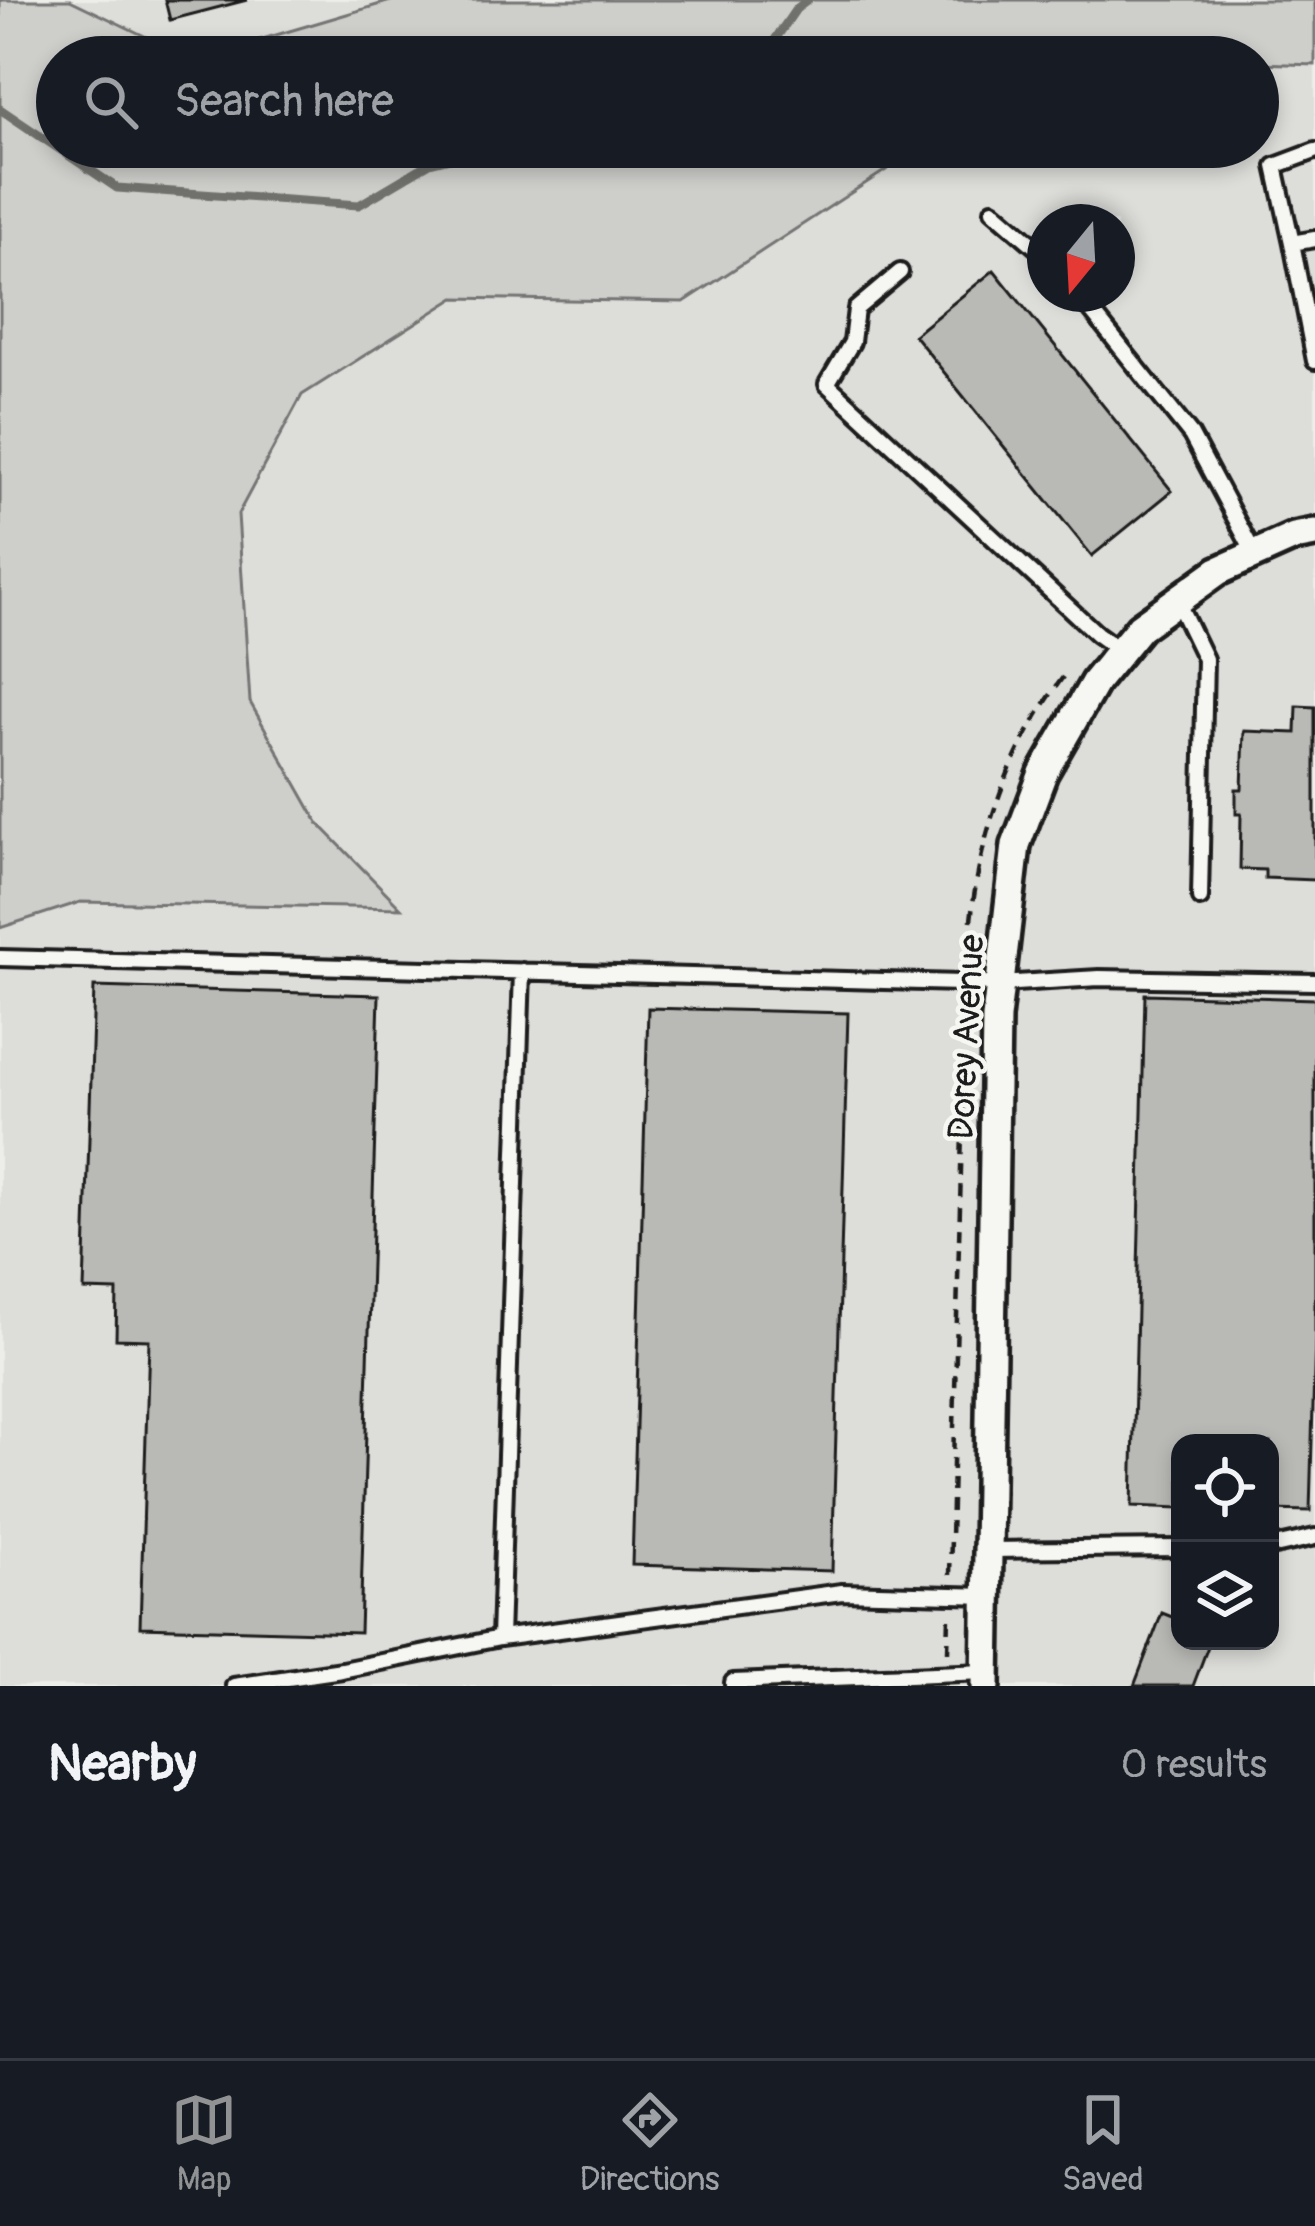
<!DOCTYPE html>
<style>
:root{--surface:#171b24;--page:#242831;--text:#f1f3f6;--muted:#9ea1a6;--line:#363941;--accent:#919294}
body{margin:0;font-family:Pangolin,sans-serif;background:var(--page);color:var(--text)}
.controls{position:absolute;right:36px;bottom:36px;display:grid;overflow:hidden;border-radius:24px;box-shadow:0 6px 18px #0003}
.controls button{width:108px;height:108px;display:grid;place-items:center;padding:0;border:0;border-bottom:3px solid var(--line);background:var(--surface);color:var(--text);font:60px sans-serif}
.compass{position:absolute;left:1027px;top:204px;width:108px;height:108px;border-radius:50%;background:var(--surface);box-shadow:0 6px 18px #0003;rotate:198deg}
.list{margin:0;padding:0;list-style:none}
h2{display:flex;justify-content:space-between;align-items:center;height:156px;margin:0;padding:0 48px;font-size:51px}
h2 small{font-size:39px;font-weight:400;color:var(--muted)}
.icon{flex:none;width:66px;height:66px;fill:none;stroke:currentColor;stroke-width:2;stroke-linecap:round;stroke-linejoin:round}
.map{position:relative;flex:none;width:1315px;height:1686px;overflow:hidden}
.search{position:absolute;background:var(--surface);box-shadow:0 6px 18px #0003;left:36px;right:36px;top:36px;height:132px;display:flex;align-items:center;gap:30px;box-sizing:border-box;padding:0 42px;border-radius:66px;color:var(--muted);font-size:45px}
.sheet{height:372px;background:var(--surface)}
nav{display:flex;justify-content:space-around;align-items:center;box-sizing:border-box;height:168px;border-top:3px solid var(--line);background:var(--surface);font-size:33px;color:var(--muted)}
nav a{display:grid;justify-items:center;gap:6px}
nav .on{color:var(--accent)}
.map>svg:first-child{display:block}
</style>
<div class="map">
<svg width="1315" height="1686" viewBox="0 0 1315 1686">
<rect width="100%" height="100%" fill="#edede9"/>
<filter id="ink" filterUnits="userSpaceOnUse"><feTurbulence type="fractalNoise" baseFrequency=".00833" numOctaves="2"/><feDisplacementMap in="SourceGraphic" scale="24" xChannelSelector="R" yChannelSelector="G"/><feConvolveMatrix kernelMatrix="1 2 1 2 8 2 1 2 1" color-interpolation-filters="sRGB"/></filter>
<g filter="url(#ink)">
<path fill="#ddddda" fill-rule="evenodd" d="M70,0h324l-192,57h-14z
M1258,63l57,2v1621h-1315v-758l80,-26 320,5 -81,-83 -69,-121 -12,-189 64,-119 153,-97 229,4 228,-149 152,11 17,-17h177zM1045,222h72v72h-72zM1180,1443h90v198h-90z"/>
<path fill="#cececb" stroke="#757574" stroke-width="3" d="M0,0h70l118,57h-131v90h1024l-16,17 -153,-11 -228,149 -229,-4 -153,97 -64,119 12,188 69,122 82,84 -321,-6 -80,26z
M394,0h921v65l-57,-2v-6h-1056z"/>
<g fill="none" stroke-linecap="round" stroke-linejoin="round">
<path stroke="#6f6f6d" stroke-width="9" d="M763,57l33,-48 12,-9
M0,109l117,79 242,17 71,-42 65,-16
M689,147h3"/>
</g>
<path fill="#b9b9b6" stroke="#1c1c1c" stroke-width="3" d="M165,0h82l-77,20z
M994,270l178,221 -80,65 -178,-221z
M1297,706l18,1v173l-50,-2v-8l-25,-1 1,-55h-5v-25h6l2,-58 52,2z
M94,987l285,8 -19,638 -220,-6 9,-287 -33,-1 1,-48 -33,-1z
M1145,994l170,5v337l-5,175 -40,-1v-67h-90v65l-48,-2z
M648,1008l200,5 -16,558 -200,-6z
M1162,1613l18,7v21h30l-17,45h-59z"/>
<g fill="none" stroke-linecap="round" stroke-linejoin="round">
<defs>
<path id="service" d="M993,210l52,45
M1315,239l-23,4 23,118
M1292,243l-17,-77 40,-15
M900,272l-44,37 -4,33 -25,42 270,250 24,17
M1078,294l113,141 64,120
M1177,601l28,58 -5,239
M0,958l1000,26 99,-6 216,4
M1270,1547l45,-10
M990,1550l190,-2
M500,1638l22,-667
M234,1686l108,-16 158,-32 342,-46 147,4
M733,1686v-4l253,-10"/>
<path id="minor" d="M986,1686l10,-668 20,-173 27,-72 52,-91 45,-55 78,-56 76,-34 21,-4"/>
</defs>
<use href="#service" stroke="#1c1c1c" stroke-width="22"/>
<use href="#minor" stroke="#1c1c1c" stroke-width="36"/>
<path stroke="#1c1c1c" stroke-width="4.5" stroke-dasharray="12 9" stroke-linecap="butt" d="M968,963c4,-105 32,-200 95,-286
M950,1575l14,-517
M948,1652l1,-36"/>
<use href="#service" stroke="#f6f6f2" stroke-width="14"/>
<use href="#minor" stroke="#f6f6f2" stroke-width="27"/>
</g>
</g>
<g text-anchor="middle" stroke-width="9" stroke-linejoin="round" paint-order="stroke">
<g font-size="36" fill="#1c1c1c" stroke="#f6f6f2">
<text transform="translate(965 1037) rotate(-87)" y="13">Dorey Avenue</text>
</g>
</g>
</svg>
<div class="controls">
<button><svg class="icon" aria-label="locate" viewBox="0 0 24 24"><circle cx="12" cy="12" r="6"/><path d="M12 2v4M12 18v4M2 12h4M18 12h4"/></svg></button>
<button><svg class="icon" aria-label="layers" viewBox="0 0 24 24"><path d="M12 4l9 5-9 5-9-5zM3 14l9 5 9-5"/></svg></button>
</div>
<svg class="compass" viewBox="-18 -18 36 36"><path d="M0-13l5 13h-10z" fill="#e53935"/><path d="M0 13l5-13h-10z" fill="#9ea1a6"/></svg>
<div class="search"><svg class="icon" aria-label="search" viewBox="0 0 24 24"><circle cx="10" cy="10" r="6"/><path d="M15 15l6 6"/></svg>Search here</div>
</div>
<section class="sheet">
<h2>Nearby<small>0 results</small></h2>
<ul class="list">
</ul>
</section>
<nav>
<a class="on"><svg class="icon" aria-label="map" viewBox="0 0 24 24"><path d="M3 6l6-2 6 2 6-2v14l-6 2-6-2-6 2zM9 4v14M15 6v14"/></svg>Map</a>
<a><svg class="icon" aria-label="directions" viewBox="0 0 24 24"><path d="M12 3l9 9-9 9-9-9zM9 14v-3h6M13 9l2 2-2 2"/></svg>Directions</a>
<a><svg class="icon" aria-label="saved" viewBox="0 0 24 24"><path d="M7 4h10v16l-5-4-5 4z"/></svg>Saved</a>
</nav>
